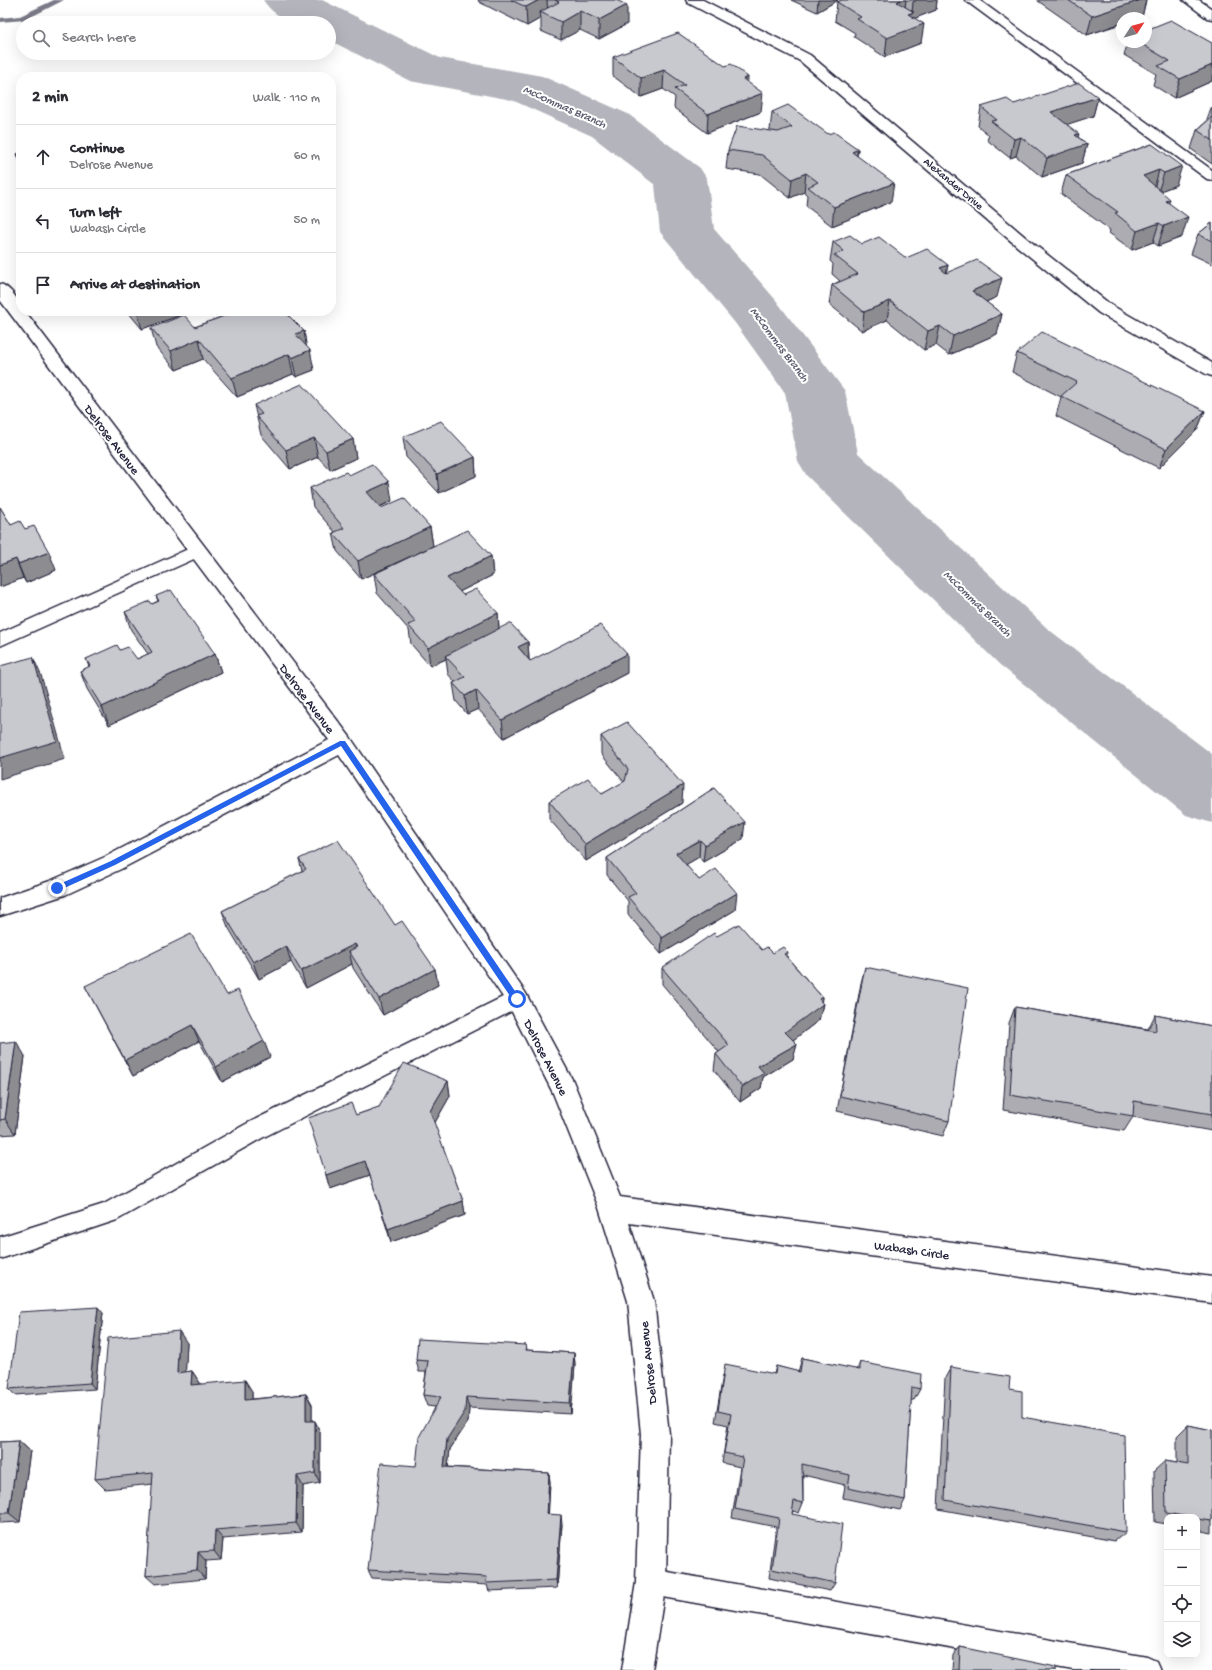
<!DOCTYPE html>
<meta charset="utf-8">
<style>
:root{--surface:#fff;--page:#f2f2f3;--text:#2b2b33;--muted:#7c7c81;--line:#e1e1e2}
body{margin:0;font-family:"Gochi Hand",sans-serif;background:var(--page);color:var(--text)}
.controls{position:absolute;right:12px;bottom:12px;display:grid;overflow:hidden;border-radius:8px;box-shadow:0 4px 16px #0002}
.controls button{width:36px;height:36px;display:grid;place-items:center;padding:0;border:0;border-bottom:1px solid var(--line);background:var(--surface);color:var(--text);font:20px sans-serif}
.compass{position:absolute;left:1116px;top:12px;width:36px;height:36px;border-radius:50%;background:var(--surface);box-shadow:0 4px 16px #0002;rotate:54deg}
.stop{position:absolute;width:12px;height:12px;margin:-9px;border:3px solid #2563eb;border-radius:50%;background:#fff}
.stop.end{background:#2563eb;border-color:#fff;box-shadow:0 1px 4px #0008}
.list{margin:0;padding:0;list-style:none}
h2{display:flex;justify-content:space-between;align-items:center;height:52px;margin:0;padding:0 16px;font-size:17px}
h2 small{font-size:13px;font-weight:400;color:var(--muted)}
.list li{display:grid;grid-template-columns:26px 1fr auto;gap:12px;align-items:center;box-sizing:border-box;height:64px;padding:0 16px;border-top:1px solid var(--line)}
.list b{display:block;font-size:15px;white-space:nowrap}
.list p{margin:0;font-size:13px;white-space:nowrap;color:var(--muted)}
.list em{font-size:13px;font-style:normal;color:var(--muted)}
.icon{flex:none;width:22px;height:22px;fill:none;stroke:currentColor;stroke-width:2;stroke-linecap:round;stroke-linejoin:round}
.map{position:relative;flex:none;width:1212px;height:1670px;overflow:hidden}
.search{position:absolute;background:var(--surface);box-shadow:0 4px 16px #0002;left:16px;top:16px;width:320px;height:44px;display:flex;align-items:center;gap:10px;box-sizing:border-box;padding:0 14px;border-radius:22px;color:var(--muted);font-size:15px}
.panel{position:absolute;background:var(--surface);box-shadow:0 4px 16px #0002;left:16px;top:72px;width:320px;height:244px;border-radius:16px}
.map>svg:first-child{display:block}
</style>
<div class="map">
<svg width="1212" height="1670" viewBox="0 0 1212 1670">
<rect width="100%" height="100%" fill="#fff"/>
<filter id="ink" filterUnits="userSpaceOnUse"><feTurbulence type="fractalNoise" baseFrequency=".025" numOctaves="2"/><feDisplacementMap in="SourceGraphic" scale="8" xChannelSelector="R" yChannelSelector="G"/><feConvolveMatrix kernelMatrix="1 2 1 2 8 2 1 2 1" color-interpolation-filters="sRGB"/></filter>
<g filter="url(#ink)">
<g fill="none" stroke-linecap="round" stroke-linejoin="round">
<path fill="#7a7a88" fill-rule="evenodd" d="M54,0h10l-39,20 -25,2v-4l20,-2z"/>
<path fill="#b4b4bc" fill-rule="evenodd" d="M263,0h59l118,58 102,18 86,38 72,54 7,11 7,50 61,70 70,92 13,62 190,176 164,125v69l-26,-8 -186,-150 -193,-189 -9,-15 -13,-68 -50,-70 -75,-91 -5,-47 -63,-49 -80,-36 -102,-19 -81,-41v-17c-27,0 -49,2 -66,-23z"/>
<defs>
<path id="lane" d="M965,0h14l233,170v10l-5,-1z
M197,545l6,2 2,4 -2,4 -203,91v-13z
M517,990l7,3 3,6 -3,6 -262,133 -145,82 -117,39v-22l104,-33 142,-80z
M651,1569l496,88 9,4 4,9h-87l-422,-75 -9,-4 -4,-9 4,-9z"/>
<path id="street" d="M686,0h17l107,55 220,186 81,64 101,58v13l-6,-2 -107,-61 -81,-66 -218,-186 -112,-58z
M1183,0h16l13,9v10l-5,-1z
M0,284c9,2 21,17 21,27h4l325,426 175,255 48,89 47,116 592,80v26l-583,-80 25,78 15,133 -3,148 -14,88h-30l14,-88 5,-148 -13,-133 -29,-93 -46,-115 -44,-87 -170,-251 -218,114 -56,26 -65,21v-18l50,-17 55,-24 224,-117 -329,-440z"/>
</defs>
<use href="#lane" stroke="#22223b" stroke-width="3"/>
<use href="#street" stroke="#22223b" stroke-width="3"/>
<use href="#lane" fill="#fff" fill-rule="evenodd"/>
<use href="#street" fill="#fff" fill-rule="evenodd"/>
</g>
<path fill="#acacb2" stroke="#22223b" d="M478,0h138l11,24 -28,15 -19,-9 -19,10 -20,-9v-13l-14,8 -48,-24z
M791,0h47l-21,12z
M842,0h95l-1,10 -21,8 6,25 -36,14 -31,-20 1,-4 -20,-12 2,-19z
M1038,0h108l-4,17 -55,18 -49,-34z
M1128,42l84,1v38l-38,17 -21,-13 3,-11 -32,-19z
M613,57l135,25 13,30 -54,21 -33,-25 1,-11 -12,-8 -22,8 -28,-21z
M1098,97l-5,19 -26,8 11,13 9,7 -5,19 -40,14 -26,-21 -6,2 -23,-18 2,-5 -11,-9 3,-19z
M1212,107v57l-21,-15 6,-19 9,-8 5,-14z
M772,112l56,22 30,15 -1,7 34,46 -59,24 -26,-20 1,-11 -3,-3 -14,6 -30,-24 -34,-5 2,-19 42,-20z
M1152,144l24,41 -16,6 9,12 13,34 -24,9 -5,-4 -21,8 -23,-17 1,-3 -49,-36 5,-19z
M21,152v13l-4,-11z
M1212,223v41l-21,-10 7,-20z
M833,242l29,2 44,14 42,7 -2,8 51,24 -11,5 16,12 -5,20 -48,21 -13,-10 -12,5 -37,-30 -25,11 -33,-27 3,-19 8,-4 -8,-7 1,-10 -3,-3z
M128,311h64l-50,18 -14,-17z
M230,311h54l20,20 2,15 8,24 -18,7 -3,-3 -56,23 -34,-38 -27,11 -20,-23 -5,-19 44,-1 36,-14z
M1017,353l188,58 -8,19 -38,38 -103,-52 5,-19 -49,-25z
M254,405l99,34 3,19 -26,12 -12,-13 -28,12 -29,-34z
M403,437l72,20 1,19 -37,17 -33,-36z
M349,475l43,26 -12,6 1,1 49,19 3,19 -72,33 -24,-28 -4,-18 2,-1 -22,-25 -3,-19z
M0,507l11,18 14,4 31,41 -30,13 -3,-5 -23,9z
M491,556l2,19 -34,17 4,3 35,18 1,16 29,13 1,18 1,1 97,12 -123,65 -26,-29 -11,5 -11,-13 -3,-18 2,-1 -7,-8 -2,-15 -16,7 -19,-22 -2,-14 -32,-37 -3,-19z
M156,596l59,58 6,18 -112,53 -22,-36 -7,-18 9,-4 -3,-8 34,-9 17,9 11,-5 -17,-24 -6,-18 27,-8 6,-3z
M601,736l81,67 -96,58 -37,-42v-18l53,-7 22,-12 -23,-28z
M714,788l29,51 -40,23 -4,-5 -14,8 14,15 36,30 -74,44 -33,-40v-13l-21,-26v-17z
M299,859l96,66 40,44 3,16 -55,30 -30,-47 -1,-4 -46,24 -15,-26 -32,17 -31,-52 -6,-16 80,-40z
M717,936l45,14 25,7 35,40 -1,6 2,1 -4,16 -26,20 4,4 -4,15 -30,18 -2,11 -21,14 -26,-32 2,-16 3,-2 -57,-68v-16z
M865,967l84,154 -6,15 -106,-25 24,-128z
M85,986l142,9 43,62 -48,25 -23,-41 -66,35z
M1015,1007l133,22 7,-14 57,11v105l-79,-14 -9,14 -121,-21 6,-87z
M0,1043l25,13 -10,78 -15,1z
M448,1081l2,15 -16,28 29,77 2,14 -74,27 -21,-67 -40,14 -4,-14 30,-60 23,-8z
M103,1313l-8,76 -80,6 -6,-6z
M187,1343l-2,29 7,-1 8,12v1l52,7v8l54,-5 6,11v16h3l5,11v51l-17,3 -1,46 -79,7 -2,21 -15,1 -1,18 -50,5 -9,-8 7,-92 -48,5 -10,-10z
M526,1345l1,5 47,3 1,12 -4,49 -102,-6 -1,14 -18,27 -2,18 101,6 1,10 -2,31 14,10 -5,64 -68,3 -2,-6 -115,-7 -4,-8 48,-104 19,-59 -8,-1 -4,-11 3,-23h-7l-3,-12z
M802,1358l55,12 3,-8 60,27 -6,11h-3l-6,100 -5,10 -57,-12 2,-13 -42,-10v28l-4,10 -6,-2 -1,3 43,69 -5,8 -61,-13 7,-51 -44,-9 8,-51 -18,-4 6,-38 -13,-3 8,-47 51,-1 2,-8 22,6z
M951,1367l58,22 13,28 104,115 -11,9 -177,-32 7,-131z
M1188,1425l24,5v103l-15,-3v-13h-30v7l-12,-2 -1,-51 11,-10 12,2v-27z
M19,1441l11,10 -10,71 -20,1v-81z
M960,1647l96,23h-104l1,-15z"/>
<path fill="#8c8c91" stroke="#22223b" d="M539,0h8l1,15 -8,-3 1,6 -14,8 -1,-19z
M818,0h20l-21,12z
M901,0h5l-2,16 -7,-14z
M917,0h20l-1,10 -23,9 11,5 -3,19 -36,14 2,-19 21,-24 4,-1 1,-11z
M1141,0h5l-4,17 -4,1h-16v5l-35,12 5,-19z
M627,5v19l-28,15v-19z
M580,11v19l-19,10v-18z
M1212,65v16l-38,17 6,-19z
M664,70l-1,19 -22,8v-19z
M748,77l-1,19 -4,-17z
M763,93l-2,19 -54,21 1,-19z
M1098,97l-5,19 -46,15 4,-19z
M1079,134l-4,14 12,-4 -5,19 -40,14 5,-19 28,-23z
M1021,137l-5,19 -6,2 4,-19z
M858,149l-3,19 -3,-16z
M1182,166l-6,19 -18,7 6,-19z
M1159,170l-5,19 -11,-13z
M806,173l-2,19 -14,6 2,-19z
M894,183l-3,19 -59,24 2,-19z
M1170,199l-6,20 2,-18z
M1188,217l-6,20 -24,9 6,-20z
M1159,223l-6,19 -21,8 5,-19z
M948,265l-4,19 -4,-16z
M1002,278l-5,19 -29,13 4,-19z
M890,301l-3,19 -25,11 2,-19z
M137,311h55l-50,18z
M1002,314l-5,20 -48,21 4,-19z
M940,326l-4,19 -12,5 4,-19z
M304,331l3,19 -12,-16z
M199,339l4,20 -27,11 -5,-19z
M310,350l4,20 -18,7 -4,-19z
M289,354l4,20 -56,23 -5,-19z
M1205,411l-8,19 -38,38 7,-19z
M314,438l4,19 -28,12 -4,-19z
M353,439l3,19 -26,12 -4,-19z
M475,457l1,19 -37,17 -2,-19z
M389,482l3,19 -22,10 -3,-19z
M430,527l3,19 -72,33 -3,-18z
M49,552l7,18 -30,13 -8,-19z
M491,556l2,19 -44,22 -2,-19z
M16,559l7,19 -23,9v-22z
M498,613l1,19 -54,24 1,3 -16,7 -2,-18z
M528,642l1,18 -11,-13z
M215,654l6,18 -112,53 -7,-18z
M627,654v19l-123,65 -2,-18z
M33,657l8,18 24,84 -65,20v-21z
M476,690l2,19 -11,5 -2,-18z
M683,785l-1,18 -96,58 -1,-17z
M745,822l-2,17 -40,23 2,-17z
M700,840l-1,17 -24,14 1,-18z
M737,893l-2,17 -74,44 1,-16z
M355,944l4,16 -10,-9 3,13 -46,24 -5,-17z
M286,946l5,16 -32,17 -6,-17z
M788,952l-3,16 -1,-14z
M435,969l3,16 -55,30 -4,-16z
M822,997l-1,9 2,-2 -4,16 -36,28 2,-16 34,-33z
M192,1025l7,16 -66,35 -8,-16z
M16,1041l9,15 -10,78 -10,-15z
M264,1041l6,16 -48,25 -6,-15z
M797,1044l-4,15 -30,18 -2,11 -21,14 2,-15 16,-21z
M448,1081l2,15 -17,30 -3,-15z
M365,1161l5,14 -40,14 -4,-14z
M463,1201l2,14 -74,27 -3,-13z
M98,1307l5,6 -8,76 -5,-6z
M179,1331l8,12 -2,41 -8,-11z
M574,1353l1,12 -4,49 -1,-11z
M192,1371l8,12 -1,13 -8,-11z
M245,1380l7,11v20l-7,-11z
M306,1394l6,11v27l-6,-11z
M466,1397l3,11 -1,14 -18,27 -3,28 -3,-10 3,-28z
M315,1421l5,11v51l-5,-10z
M19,1441l11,10 -10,71 -11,-9z
M549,1473l1,10 -2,41 -1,-10z
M297,1476l6,10 -1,46 -6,-9z
M561,1515l1,9 -5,64 -1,-8z
M215,1530l8,9 -2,21 -7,-9z
M198,1552l8,9 -1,18 -8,-9z"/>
<path fill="#c8c8cf" stroke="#22223b" d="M511,0h28l-13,7z
M555,0h61l11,5 -28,15 -19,-9 -19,11 -21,-10 19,-10z
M842,0h59l-4,2 17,10 -6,2 16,10 -37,14 -30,-19 4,-2 -24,-15z
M1068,0h73l-49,16z
M1171,20l41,23v22l-32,14 -22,-13 12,-5 -32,-19h8v-12z
M678,33l47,33 6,-2 17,13 -5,2 20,14 -55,21 -33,-25 10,-4 -21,-15 -23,8 -28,-21z
M1079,83l19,14 -47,15 28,22 -4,1 12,9 -40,14 -26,-21 -7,2 -23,-18 6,-1 -16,-13 26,-8 7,5z
M788,105l40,29 6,-2 24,17 -6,3 42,31 -60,24 -26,-20 10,-5 -12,-9 -14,6 -30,-24 -34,-5 9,-24 41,6 14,-5 -20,-15z
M1212,117v23l-15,-10z
M1152,144l30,22 -18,7 -5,-3 -16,6 27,23 -4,2 22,16 -24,9 -5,-3 -22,8 -22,-18 3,-1 -52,-37z
M21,152v6l-4,-4z
M1212,223v18l-14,-7z
M850,235l12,9 17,-7 27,21 21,-9 21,16 -8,3 6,5 31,-13 25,18 -30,13 30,23 -49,22 -13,-10 -12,5 -38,-30 -26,11 -32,-27 26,-11 -24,-19 10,-4 -11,-9z
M237,311h47l20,20 -9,3 15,16 -18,8 -3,-4 -57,24 -33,-39 -28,12 -20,-23 33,-13 11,12z
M1042,332l163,79 -39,38 -105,-53 16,-14 -60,-29z
M302,384l51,55 -27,12 -12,-13 -28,12 -30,-34 6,-2 -8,-9z
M441,421l34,36 -38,17 -34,-37z
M372,464l17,18 -22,10 14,16 23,-10 26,29 -72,34 -25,-28 11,-5 -34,-40 36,-16 3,3z
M0,507l11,18 9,-4 5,8 9,-3 15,26 -31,12 -2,-5 -16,6z
M467,530l24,26 -44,22 16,17 13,-6 22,24 -70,35 -20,-23 8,-3 -42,-48z
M171,590l44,64 -113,53 -22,-36 10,-5 -4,-7 31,-14 3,5 8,-3 9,12 15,-7 -27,-40 25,-11 2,3 7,-3 -3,-5z
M510,623l18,19 -10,5 12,14 70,-36 27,29 -125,66 -26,-30 -11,6 -12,-13 12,-6 -20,-21z
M33,657l24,84 -57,17v-92z
M627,722l56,63 -98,59 -36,-43 39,-23 14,16 23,-13 3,-12 -27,-33z
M714,788l31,34 -40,23 -5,-5 -24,13 23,27 17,-11 21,24 -75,45 -34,-41 8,-4 -29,-35z
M338,840l57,85 7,-4 33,48 -56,30 -30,-48 8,-4 -2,-3 -54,27 -15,-25 -33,16 -31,-51 84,-42 -7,-10z
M739,924l23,26 5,-3 6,6 10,-6 5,5 -4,2 38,43 -3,2 4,5 -38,28 12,12 -39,22 6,7 -22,14 -26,-33 13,-9 -67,-77 52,-35 3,3z
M191,934l36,61 11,-5 26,51 -48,26 -24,-42 -67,35 -40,-74z
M865,967l103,21 -19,133 -109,-25z
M1015,1007l141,24 -1,-16 57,11v88l-78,-13 -1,15 -123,-21z
M16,1041l-11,78 -5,1v-77z
M404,1063l44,18 -18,30 33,90 -75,28 -23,-68 -39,14 -18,-57 43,-15 5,12 23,-8z
M98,1307l-8,76 -81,6 10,-77z
M179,1331l-2,42 15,-2 -1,14 54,-5v20l61,-6v27h9v52l-18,3 -1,47 -81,7 -1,21 -16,1 -1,18 -51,6 7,-103 -58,6 13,-141z
M418,1339l108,6v5l48,3 -4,50 -104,-6 -1,14 -18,28 -3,28 105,6 -2,41 14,1 -5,65 -70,3 1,-6 -119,-7 13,-107 35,3 3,-29 22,-40 -18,-2 5,-34 -12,-1z
M802,1358l58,12v-8l61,12 -1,15 -8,-2 -7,113 -57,-12 2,-13 -48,-11 1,39 -9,-2 -2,13 50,10 -7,59 -63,-14 7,-51 -44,-9 8,-52 -19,-4 7,-39 -13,-3 7,-47 50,10 1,-8 24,6z
M951,1367l59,10 -1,12 13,2v26l102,18 2,97 -181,-32z
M1188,1425l24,5v91l-15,-2v-2h-8l-23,-4 -1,-52 23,4z
M19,1441l-10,72h-9v-71z
M960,1647l96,20v3h-97z"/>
</g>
<path fill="#2563eb" d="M340,741h5l174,256v5h-5l-173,-256 -226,119 -55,25h-5v-4l56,-25z"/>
<g text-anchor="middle" stroke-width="4" stroke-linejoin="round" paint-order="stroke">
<g font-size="11" fill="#22223b" stroke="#fff">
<text transform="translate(954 183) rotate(40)" y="4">Alexander Drive</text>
</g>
<g font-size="12" font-style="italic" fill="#5c5c6f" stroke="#fff">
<text transform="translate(565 106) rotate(24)" y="4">McCommas Branch</text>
<text transform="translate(780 344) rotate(53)" y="4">McCommas Branch</text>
<text transform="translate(978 603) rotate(44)" y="4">McCommas Branch</text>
</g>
<g font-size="13" fill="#22223b" stroke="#fff">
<text transform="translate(113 439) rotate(53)" y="5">Delrose Avenue</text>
<text transform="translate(308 698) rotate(53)" y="5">Delrose Avenue</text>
<text transform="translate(547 1057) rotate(63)" y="5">Delrose Avenue</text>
<text transform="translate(912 1249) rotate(8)" y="5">Wabash Circle</text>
<text transform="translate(647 1363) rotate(-96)" y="5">Delrose Avenue</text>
</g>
</g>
</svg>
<div class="controls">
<button>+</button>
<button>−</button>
<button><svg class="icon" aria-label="locate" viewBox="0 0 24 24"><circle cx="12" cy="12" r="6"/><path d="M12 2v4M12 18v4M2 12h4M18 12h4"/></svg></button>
<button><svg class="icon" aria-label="layers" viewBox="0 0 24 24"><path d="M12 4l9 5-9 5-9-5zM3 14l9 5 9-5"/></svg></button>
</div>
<svg class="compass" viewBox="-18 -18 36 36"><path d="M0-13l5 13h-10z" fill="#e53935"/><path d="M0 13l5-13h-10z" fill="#7c7c81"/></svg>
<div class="stop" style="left:517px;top:999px"></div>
<div class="stop end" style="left:57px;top:888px"></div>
<div class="search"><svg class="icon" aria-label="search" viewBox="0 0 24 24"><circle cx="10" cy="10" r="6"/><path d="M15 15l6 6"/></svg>Search here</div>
<section class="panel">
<h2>2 min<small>Walk · 110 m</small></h2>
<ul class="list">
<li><svg class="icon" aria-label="ahead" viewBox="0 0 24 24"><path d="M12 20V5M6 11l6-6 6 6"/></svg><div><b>Continue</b><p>Delrose Avenue</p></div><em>60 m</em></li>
<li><svg class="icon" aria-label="left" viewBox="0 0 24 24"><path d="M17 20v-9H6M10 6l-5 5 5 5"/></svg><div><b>Turn left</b><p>Wabash Circle</p></div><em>50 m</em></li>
<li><svg class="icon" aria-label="arrive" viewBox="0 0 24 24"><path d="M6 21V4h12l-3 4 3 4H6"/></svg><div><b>Arrive at destination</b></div></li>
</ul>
</section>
</div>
